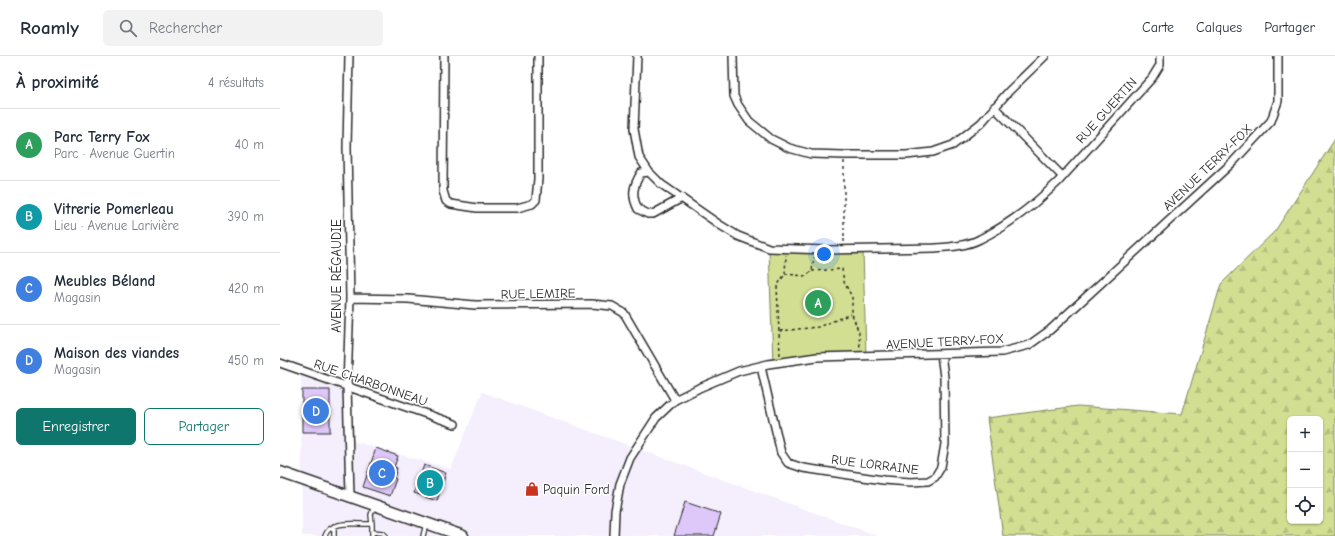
<!DOCTYPE html>
<html lang="fr">
<meta charset="utf-8">
<style>
:root{--surface:#fff;--page:#f2f2f3;--text:#1f2937;--muted:#747a83;--line:#e0e1e3;--accent:#0f766e}
body{margin:0;font-family:"Comic Neue",sans-serif;background:var(--page);color:var(--text)}
.controls{position:absolute;right:12px;bottom:12px;display:grid;overflow:hidden;border-radius:6px;box-shadow:0 1px 3px #0004}
.controls button{width:36px;height:36px;display:grid;place-items:center;padding:0;border:0;border-bottom:1px solid var(--line);background:var(--surface);color:var(--text);font:20px sans-serif}
.you{position:absolute;left:544px;top:198px;width:14px;height:14px;margin:-10px;border:3px solid #fff;border-radius:50%;background:#1a73e8;box-shadow:0 0 0 6px #1a73e833}
.badge{display:grid;place-items:center;width:26px;height:26px;border-radius:50%;background:var(--accent);color:#fff;font-size:13px;font-weight:700}
.pin{position:absolute;translate:-50% -50%;border:2px solid #fff;box-shadow:0 1px 4px #0006}
.list{margin:0;padding:0;list-style:none}
h2{display:flex;justify-content:space-between;align-items:center;height:52px;margin:0;padding:0 16px;font-size:17px}
h2 small{font-size:13px;font-weight:400;color:var(--muted)}
.list li{display:grid;grid-template-columns:26px 1fr auto;gap:12px;align-items:center;box-sizing:border-box;height:72px;padding:0 16px;border-top:1px solid var(--line)}
.list b{display:block;font-size:15px;white-space:nowrap}
.list p{margin:0;font-size:13px;white-space:nowrap;color:var(--muted)}
.list em{font-size:13px;font-style:normal;color:var(--muted)}
.actions{display:flex;gap:8px;padding:12px 16px}
.actions a{flex:1;padding:9px 0;border:1px solid var(--accent);border-radius:6px;text-align:center;font-size:14px;color:var(--accent)}
.actions .main{background:var(--accent);color:#fff}
.icon{flex:none;width:22px;height:22px;fill:none;stroke:currentColor;stroke-width:2;stroke-linecap:round;stroke-linejoin:round}
.map{position:relative;flex:none;width:1055px;height:480px;overflow:hidden}
header{display:flex;align-items:center;gap:24px;box-sizing:border-box;height:56px;padding:0 20px;background:var(--surface);border-bottom:1px solid var(--line)}
header strong{font-size:19px}
nav{display:flex;gap:22px;margin-inline-start:auto;font-size:14px}
.search{width:280px;height:36px;background:var(--page);display:flex;align-items:center;gap:10px;box-sizing:border-box;padding:0 14px;border-radius:6px;color:var(--muted);font-size:15px}
main{display:flex}
aside{flex:1;background:var(--surface)}
.map>svg:first-child{display:block}
</style>
<header>
<strong>Roamly</strong>
<div class="search"><svg class="icon" aria-label="search" viewBox="0 0 24 24"><circle cx="10" cy="10" r="6"/><path d="M15 15l6 6"/></svg>Rechercher</div>
<nav><a>Carte</a><a>Calques</a><a>Partager</a></nav>
</header>
<main>
<aside>
<h2>À proximité<small>4 résultats</small></h2>
<ul class="list">
<li><span class="badge" style="background:#2e9e5b">A</span><div><b>Parc Terry Fox</b><p>Parc · Avenue Guertin</p></div><em>40 m</em></li>
<li><span class="badge" style="background:#0f9aa8">B</span><div><b>Vitrerie Pomerleau</b><p>Lieu · Avenue Larivière</p></div><em>390 m</em></li>
<li><span class="badge" style="background:#3f7fe0">C</span><div><b>Meubles Béland</b><p>Magasin</p></div><em>420 m</em></li>
<li><span class="badge" style="background:#3f7fe0">D</span><div><b>Maison des viandes</b><p>Magasin</p></div><em>450 m</em></li>
</ul>
<div class="actions"><a class="main">Enregistrer</a><a>Partager</a></div>
</aside>
<div class="map">
<svg width="1055" height="480" viewBox="0 0 1055 480">
<defs>
<pattern id="forest-firs" width="22" height="20" patternUnits="userSpaceOnUse"><rect width="22" height="20" fill="#d2de91"/><path d="M5 1l3.5 6h-7zM16 11l3.5 6h-7z" fill="#b4bf7d"/></pattern>
</defs>
<rect width="100%" height="100%" fill="#fff"/>
<filter id="ink" filterUnits="userSpaceOnUse"><feTurbulence type="fractalNoise" baseFrequency=".025" numOctaves="2"/><feDisplacementMap in="SourceGraphic" scale="8" xChannelSelector="R" yChannelSelector="G"/><feConvolveMatrix kernelMatrix="1 2 1 2 8 2 1 2 1" color-interpolation-filters="sRGB"/></filter>
<g filter="url(#ink)">
<path fill="#f5eefd" d="M21,315l46,15 2,54 102,29 31,-77 396,144h-576z"/>
<path fill="#d2de91" stroke="#7e845e" d="M489,192l94,2 3,106 -93,8z"/>
<path fill="url(#forest-firs)" stroke="#7e845e" fill-rule="evenodd" d="M1055,83v397h-332l-16,-118 91,-12 104,8 39,-130 54,-53zM1010,363h30v102h-30z"/>
<path fill="#dec8f9" stroke="#2b2b2b" d="M22,334h28v42h-28z
M96,392l22,8 -4,11 3,1 -3,10 2,1 -6,17 -27,-9z
M144,409l22,8 -9,28 -23,-8z
M405,446l36,12 -7,22h-40z"/>
<g fill="none" stroke-linecap="round" stroke-linejoin="round">
<defs>
<path id="service" d="M54,470v10
M92,476l11,1 3,3
M45,480c5,-17 33,-11 47,-12l-1,-9 3,-9
M92,480v-12
M143,480l3,-12"/>
<path id="minor" d="M69,0l-2,91 3,151 -3,88 3,110
M164,0l-1,135 3,10 5,3 26,4h40l15,-4 4,-4 2,-21v-123
M357,0l-3,73 5,28 10,15 12,12 59,41 18,11 31,12 57,2 109,-2c14,-1 32,-2 45,-9 29,-14 55,-35 78,-57l94,-104 8,-13v-9
M453,0l1,40 4,9 11,16 22,18 18,9 22,6 33,1h62l27,-3 20,-7 28,-22 28,-32 36,-35
M714,51l68,69
M369,116l-8,1c-8,13 -10,22 -3,36l10,5h5l29,-16
M70,242l58,1 67,6 117,-1 20,2 12,7 51,87
M0,307l175,61
M481,311l20,86 7,10 15,5 80,12 28,2 17,-1 7,-4 6,-10 4,-23 -1,-67 -3,-23
M334,480l1,-25 5,-27 10,-26 26,-40 19,-18 24,-12 40,-17 29,-7 49,-7 185,-5 27,-7 21,-15 183,-168 38,-41 7,-20v-45"/>
<path id="secondary" d="M0,416l183,64"/>
</defs>
<use href="#service" stroke="#2b2b2b" stroke-width="6"/>
<use href="#minor" stroke="#2b2b2b" stroke-width="10"/>
<use href="#secondary" stroke="#2b2b2b" stroke-width="13"/>
<path stroke="#2b2b2b" stroke-width="1.5" stroke-dasharray="3 3" stroke-linecap="butt" d="M564,186v-81
M532,215l30,-2 2,13 8,15v17l7,19 1,16
M505,218l21,2 6,-5 2,-14
M500,275l38,-4 33,-13
M500,299l-3,-69 8,-12 1,-19"/>
<use href="#service" stroke="#fff" stroke-width="3.5"/>
<use href="#minor" stroke="#fff" stroke-width="7"/>
<use href="#secondary" stroke="#fff" stroke-width="10"/>
</g>
</g>
<defs>
<symbol id="shop-bare" viewBox="-9 -9 18 18"><path d="M-5-2.5h2.3a2.7 3.5 0 0 1 5.4 0H5L5.5 6h-11ZM-1.5-2.5h3a1.5 2.3 0 0 0-3 0Z" fill="#c8321e" stroke="#fff" stroke-width="2.5" paint-order="stroke"/></symbol>
</defs>
<g fill-rule="evenodd">
<use href="#shop-bare" x="242" y="423" width="20" height="20"/>
</g>
<g text-anchor="middle" stroke-width="3" stroke-linejoin="round" paint-order="stroke">
<g font-size="13" fill="#2b2b2b" stroke="#fff">
<text transform="translate(826 54) rotate(-48)" y="5">RUE GUERTIN</text>
<text transform="translate(927 111) rotate(-44)" y="5">AVENUE TERRY-FOX</text>
<text transform="translate(56 220) rotate(-90)" y="5">AVENUE RÉGAUDIE</text>
<text transform="translate(258 237) rotate(-1)" y="5">RUE LEMIRE</text>
<text transform="translate(665 285) rotate(-3)" y="5">AVENUE TERRY-FOX</text>
<text transform="translate(91 326) rotate(19)" y="5">RUE CHARBONNEAU</text>
<text transform="translate(595 408) rotate(7)" y="5">RUE LORRAINE</text>
</g>
<g font-size="13" fill="#2b2b2b" stroke="#fff" text-anchor="start">
<text x="263" y="438">Paquin Ford</text>
</g>
</g>
</svg>
<div class="controls">
<button>+</button>
<button>−</button>
<button><svg class="icon" aria-label="locate" viewBox="0 0 24 24"><circle cx="12" cy="12" r="6"/><path d="M12 2v4M12 18v4M2 12h4M18 12h4"/></svg></button>
</div>
<div class="you"></div>
<div class="pin badge" style="left:538px;top:247px;background:#2e9e5b">A</div>
<div class="pin badge" style="left:150px;top:427px;background:#0f9aa8">B</div>
<div class="pin badge" style="left:102px;top:417px;background:#3f7fe0">C</div>
<div class="pin badge" style="left:36px;top:355px;background:#3f7fe0">D</div>
</div>
</main>
